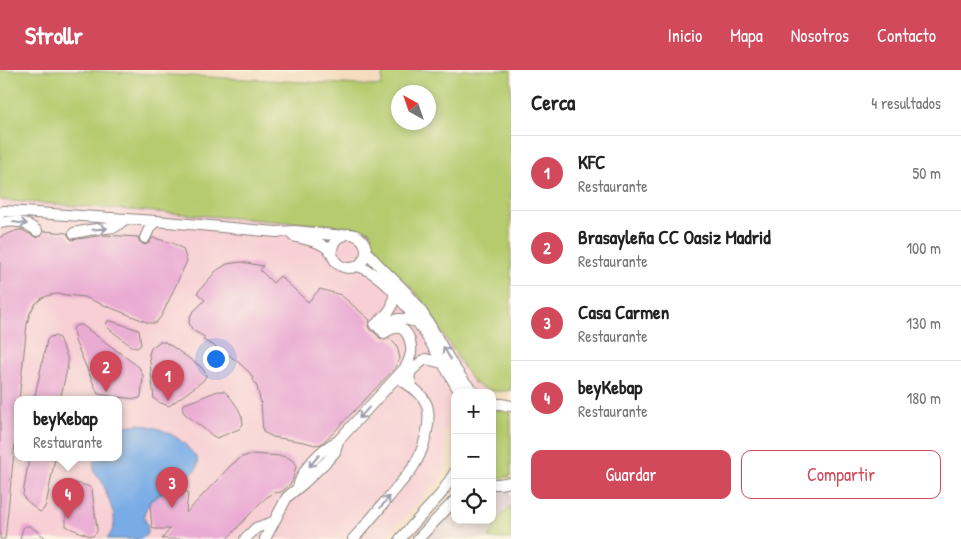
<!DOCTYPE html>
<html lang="es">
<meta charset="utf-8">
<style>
:root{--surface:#fff;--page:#f6f6f6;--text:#222;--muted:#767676;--line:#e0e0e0;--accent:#d1495b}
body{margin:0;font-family:"Patrick Hand",sans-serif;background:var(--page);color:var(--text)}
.controls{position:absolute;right:15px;bottom:15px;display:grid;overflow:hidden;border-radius:10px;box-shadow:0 2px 8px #0003}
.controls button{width:45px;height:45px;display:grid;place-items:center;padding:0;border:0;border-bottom:1px solid var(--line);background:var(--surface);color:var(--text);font:25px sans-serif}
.compass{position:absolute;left:391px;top:15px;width:45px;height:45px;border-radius:50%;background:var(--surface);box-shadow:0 2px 8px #0003;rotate:320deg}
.you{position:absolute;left:215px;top:288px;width:18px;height:18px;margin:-12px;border:4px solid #fff;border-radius:50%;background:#1a73e8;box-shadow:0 0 0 8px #1a73e833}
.badge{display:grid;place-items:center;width:32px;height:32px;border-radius:50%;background:var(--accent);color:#fff;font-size:16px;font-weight:700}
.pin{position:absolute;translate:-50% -41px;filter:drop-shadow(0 1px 2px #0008)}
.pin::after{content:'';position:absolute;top:26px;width:18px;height:15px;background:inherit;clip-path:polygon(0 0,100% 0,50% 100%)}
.popup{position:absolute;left:14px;top:326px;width:108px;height:65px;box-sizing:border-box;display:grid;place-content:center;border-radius:10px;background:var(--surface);filter:drop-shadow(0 1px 4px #0005);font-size:16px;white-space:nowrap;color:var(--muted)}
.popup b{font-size:19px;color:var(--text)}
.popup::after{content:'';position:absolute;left:50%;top:100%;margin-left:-10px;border:10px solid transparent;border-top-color:var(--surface)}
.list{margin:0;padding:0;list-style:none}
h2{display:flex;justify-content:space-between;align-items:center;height:65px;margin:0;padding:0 20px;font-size:21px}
h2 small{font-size:16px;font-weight:400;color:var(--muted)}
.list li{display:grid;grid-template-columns:32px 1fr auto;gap:15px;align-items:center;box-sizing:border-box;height:75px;padding:0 20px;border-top:1px solid var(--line)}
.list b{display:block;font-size:19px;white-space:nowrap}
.list p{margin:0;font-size:16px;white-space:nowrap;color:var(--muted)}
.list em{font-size:16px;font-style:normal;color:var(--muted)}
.actions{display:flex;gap:10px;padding:15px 20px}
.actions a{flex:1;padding:11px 0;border:1px solid var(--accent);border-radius:10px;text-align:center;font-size:18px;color:var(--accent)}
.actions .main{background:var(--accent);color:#fff}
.icon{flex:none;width:28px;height:28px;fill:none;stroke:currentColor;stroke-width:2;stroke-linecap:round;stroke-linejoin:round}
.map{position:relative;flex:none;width:511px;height:469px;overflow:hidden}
header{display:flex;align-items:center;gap:30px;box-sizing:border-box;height:70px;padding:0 25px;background:var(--accent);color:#fff}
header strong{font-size:24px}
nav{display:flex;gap:28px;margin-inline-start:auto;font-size:18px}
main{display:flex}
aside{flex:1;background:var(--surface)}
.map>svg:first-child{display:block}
</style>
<header>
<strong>Strollr</strong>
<nav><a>Inicio</a><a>Mapa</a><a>Nosotros</a><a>Contacto</a></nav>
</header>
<main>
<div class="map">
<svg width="511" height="469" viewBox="0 0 511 469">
<rect width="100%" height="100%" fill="#fcf5e5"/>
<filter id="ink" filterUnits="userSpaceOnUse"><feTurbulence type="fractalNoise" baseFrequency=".02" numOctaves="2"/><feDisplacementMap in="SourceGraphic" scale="10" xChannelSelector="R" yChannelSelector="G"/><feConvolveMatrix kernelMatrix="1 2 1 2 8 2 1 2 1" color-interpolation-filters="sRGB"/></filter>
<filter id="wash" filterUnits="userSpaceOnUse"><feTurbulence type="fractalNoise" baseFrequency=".0096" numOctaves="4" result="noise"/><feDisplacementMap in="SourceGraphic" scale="20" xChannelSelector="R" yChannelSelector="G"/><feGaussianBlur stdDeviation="1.12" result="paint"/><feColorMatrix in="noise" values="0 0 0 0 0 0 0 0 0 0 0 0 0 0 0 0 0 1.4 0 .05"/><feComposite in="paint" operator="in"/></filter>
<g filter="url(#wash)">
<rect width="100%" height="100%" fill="#f4ddbf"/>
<path fill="#f7cfd4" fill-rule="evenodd" d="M0,130l352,27 19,4 2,14 12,17 20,19 16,18 47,76 11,11 14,6 -5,1h-33v20l-7,12 -3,8 -1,12 2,9v8l-2,8 -4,9 -56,60h-384zM18,330h100v58h-100z"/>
<path fill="#d2bdc8" d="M511,412v57h-93l37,-39v20h37v-36z"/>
<path fill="#b6cb6e" stroke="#6c7654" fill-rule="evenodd" d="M0,0h75l306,16 2,-16h128v320c-16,3 -25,1 -38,-8l-52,-83 -16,-18 -20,-19 -12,-17 -3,-14 -18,-4 -352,-27zM428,22v30h-30v-30z
M501,340l10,3v63l-8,2h-11v-67z
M511,436v33h-22l7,-18z"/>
<path fill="#79ace6" stroke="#4e6790" d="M140,354c20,4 37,10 50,26 3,3 8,7 8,12 2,15 -43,32 -52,47 -7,11 11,22 -5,30h-34c12,-16 7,-24 1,-41 -2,-5 -3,-11 -6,-16 -5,-10 -9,-6 -8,-21l7,-3h17v-31z"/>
<g id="blocks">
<path fill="#eaabd3" d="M18,160h4l15,8 5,-3 2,-4 23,2 2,4 3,3 32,-5 34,2 2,5 5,3 4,-2 3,-5h2l19,5 10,6 4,12 -25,54 -6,8h-7l-65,-26 -26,-3 -8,1 -8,3 -7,6 -5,9 -3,11 -8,76h-1v13l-13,126h-5v-302z
M241,192l22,4 -3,4 13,13 7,-7 28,26 12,-13 21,6 29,25 -2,6 2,4 4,2 7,7 4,1 4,-2 8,8 3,12 -4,9 -63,66 -12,11 -6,1 -11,-3 -31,-5 -10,-5 -2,-28 -4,-17 -7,-14 -13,-12 -15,-11 -19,-10 2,-3 -13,-7 -1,-3 -2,-4 1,-6 2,-4 13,-13 -8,-7 19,-22 11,-7z
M108,251h3l28,9 2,15 -4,3 -5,-1 -25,-20 -1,-3z
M78,255h4l57,42 4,9 -2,20 -1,2 -4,1 -18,-2 -20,-3 -23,-53 -2,-12 2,-3z
M55,266l4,2 8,19 1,8 -8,35h-26l13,-60 3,-3z
M159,272h6l8,5 28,20 4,5 1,4 -3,5 -34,25 -11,-4 -4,-3 -5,-45 2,-6z
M218,321h6l6,6 8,11 4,9 1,7 -4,5 -22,9 -4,-2 -28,-22 -2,-3 -1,-6z
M252,384l30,2 7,2 5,4 2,5 -4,15 -6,6 -5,4 -7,1 -7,4 -8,7 -32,35h-65l8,-10h-16l-2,-2 -2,-21 1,-4 14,-10 3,-1h18l2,2 -2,20 45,-48 11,-8z
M29,388h26l-9,47 -3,5 -3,2 -3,-2 -13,-12 -1,-4z
M69,411l19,5 4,3 5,40v3l-4,4h-3l-18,-7 -6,-3v-42z
M26,456h4l17,13h-27l3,-11z"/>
</g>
</g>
<g filter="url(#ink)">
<use href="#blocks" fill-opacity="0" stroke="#8b807d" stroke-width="1"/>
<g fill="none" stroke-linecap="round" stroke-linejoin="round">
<defs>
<path id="minor" d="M0,143l4,-2 18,1 134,9 120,11 19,-1 48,5
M0,153c15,-3 25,-2 37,8
M74,163l15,-3 26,-3 9,-7
M332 181a17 17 0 1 1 34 0a17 17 0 1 1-34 0Z
M293,166c15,4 29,5 39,17
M145,168l5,-11 6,-6
M366,181c15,19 35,33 50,53 22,28 33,65 59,89
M357,196c41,11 82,91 103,127
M375,255c13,-12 19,-15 19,-33
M380,259c16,-12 18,-12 37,-7
M412,316l-3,-8 2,-7 10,-9 5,-3 16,4
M492,334h9l10,2
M492,414h7l12,-2
M298,418c3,-19 24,-40 40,-47
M245,469l11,-11 17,-6
M265,469l22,-42 17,-14 23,-22 8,-9 3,-11 67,-73c3,-5 5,-10 6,-15 1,-8 -2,-22 -11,-25 -6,-1 -11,2 -16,5
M353,469c16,-17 30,-35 45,-53 6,-8 14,-15 18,-24 8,-14 17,-44 10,-59 -6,-13 -18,-17 -28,-26
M400,469l41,-45 14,-22
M418,469l37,-39"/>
</defs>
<use href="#minor" stroke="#8b807d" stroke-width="12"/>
<use href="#minor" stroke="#fff" stroke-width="10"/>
</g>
<defs><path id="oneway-shaft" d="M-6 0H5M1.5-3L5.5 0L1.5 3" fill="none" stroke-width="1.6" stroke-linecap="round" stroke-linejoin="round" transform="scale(1.25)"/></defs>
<g stroke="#9c9ca7">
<use href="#oneway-shaft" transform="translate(20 153) rotate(8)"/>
<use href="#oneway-shaft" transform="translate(100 159) rotate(-6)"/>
<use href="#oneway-shaft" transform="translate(447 283) rotate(-120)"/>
<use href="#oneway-shaft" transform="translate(364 343) rotate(132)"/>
<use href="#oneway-shaft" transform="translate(314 391) rotate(130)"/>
<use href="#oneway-shaft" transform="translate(385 432) rotate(-51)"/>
</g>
</g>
</svg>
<div class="controls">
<button>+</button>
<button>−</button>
<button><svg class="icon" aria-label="locate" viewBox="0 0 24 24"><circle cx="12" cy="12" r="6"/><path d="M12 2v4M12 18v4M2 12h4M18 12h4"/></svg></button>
</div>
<svg class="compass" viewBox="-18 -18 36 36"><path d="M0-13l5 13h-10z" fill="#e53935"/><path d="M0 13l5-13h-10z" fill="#767676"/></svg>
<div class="you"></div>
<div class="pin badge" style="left:168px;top:331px">1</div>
<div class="pin badge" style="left:106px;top:322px">2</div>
<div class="pin badge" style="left:172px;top:438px">3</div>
<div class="pin badge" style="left:68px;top:449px">4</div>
<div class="popup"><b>beyKebap</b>Restaurante</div>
</div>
<aside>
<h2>Cerca<small>4 resultados</small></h2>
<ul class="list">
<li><span class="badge">1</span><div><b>KFC</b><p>Restaurante</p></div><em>50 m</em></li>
<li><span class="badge">2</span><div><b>Brasayleña CC Oasiz Madrid</b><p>Restaurante</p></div><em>100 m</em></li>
<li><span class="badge">3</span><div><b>Casa Carmen</b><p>Restaurante</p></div><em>130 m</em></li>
<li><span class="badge">4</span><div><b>beyKebap</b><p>Restaurante</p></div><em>180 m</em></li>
</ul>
<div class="actions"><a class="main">Guardar</a><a>Compartir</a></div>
</aside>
</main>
